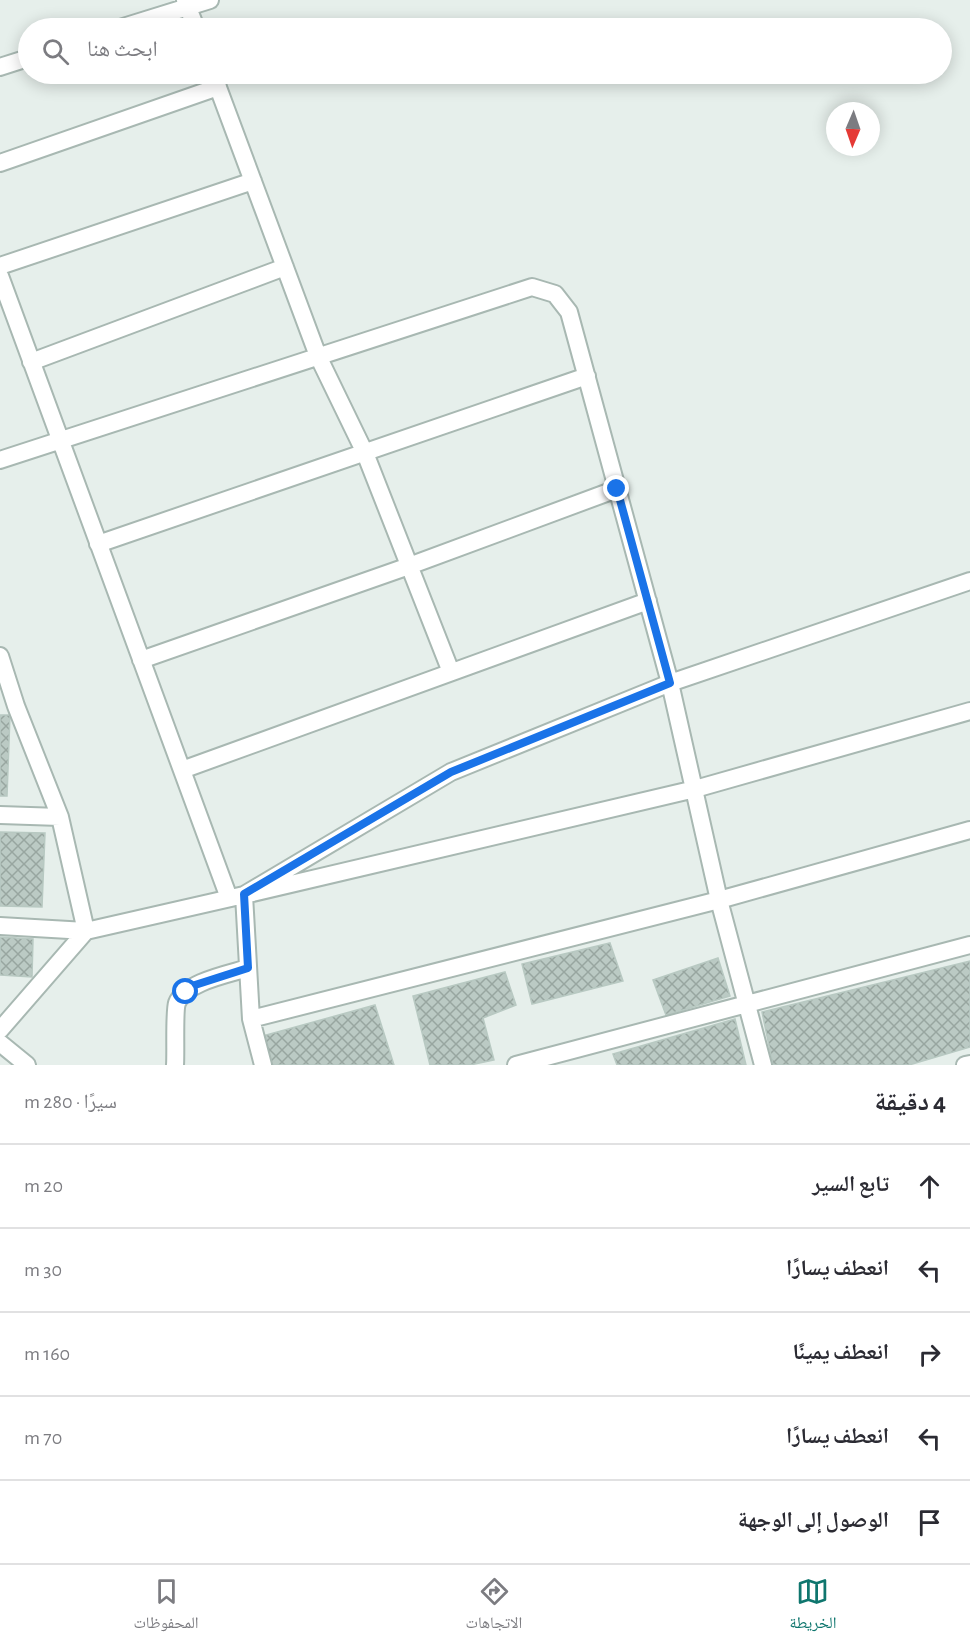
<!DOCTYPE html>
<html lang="ar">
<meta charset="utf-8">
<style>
:root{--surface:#fff;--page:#f7f7f7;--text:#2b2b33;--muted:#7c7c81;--line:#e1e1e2;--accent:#0f766e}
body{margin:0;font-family:"Alegreya Sans","Noto Naskh Arabic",sans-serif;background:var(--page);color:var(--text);direction:rtl}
.compass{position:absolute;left:826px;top:102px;width:54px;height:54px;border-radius:50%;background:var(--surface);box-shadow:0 3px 15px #0003;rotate:182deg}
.stop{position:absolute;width:18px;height:18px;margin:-14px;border:4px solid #1a73e8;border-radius:50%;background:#fff}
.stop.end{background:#1a73e8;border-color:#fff;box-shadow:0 2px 6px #0008}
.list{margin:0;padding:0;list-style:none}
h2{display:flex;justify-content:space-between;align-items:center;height:78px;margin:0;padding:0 24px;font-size:26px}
h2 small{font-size:20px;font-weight:400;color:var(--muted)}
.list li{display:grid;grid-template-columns:39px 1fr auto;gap:18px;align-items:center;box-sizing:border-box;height:84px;padding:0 24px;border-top:2px solid var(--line)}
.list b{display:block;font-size:22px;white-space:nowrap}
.list em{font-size:20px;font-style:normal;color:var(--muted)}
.icon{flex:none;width:33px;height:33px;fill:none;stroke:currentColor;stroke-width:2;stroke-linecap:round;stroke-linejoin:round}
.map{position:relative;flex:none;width:970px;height:1065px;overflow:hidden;direction:ltr}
.search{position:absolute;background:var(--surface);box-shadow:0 3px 15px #0003;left:18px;right:18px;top:18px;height:66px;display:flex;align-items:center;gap:15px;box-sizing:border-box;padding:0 21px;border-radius:33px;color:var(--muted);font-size:22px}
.sheet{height:498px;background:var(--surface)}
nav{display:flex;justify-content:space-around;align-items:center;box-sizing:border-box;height:84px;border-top:2px solid var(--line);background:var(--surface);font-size:16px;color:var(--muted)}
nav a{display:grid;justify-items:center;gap:3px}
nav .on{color:var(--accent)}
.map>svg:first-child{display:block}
</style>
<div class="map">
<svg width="970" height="1065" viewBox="0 0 970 1065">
<defs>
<pattern id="building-cross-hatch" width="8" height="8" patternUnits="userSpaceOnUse" patternTransform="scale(1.5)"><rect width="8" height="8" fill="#bbcac4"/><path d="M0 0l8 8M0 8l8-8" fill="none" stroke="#98a6a0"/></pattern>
</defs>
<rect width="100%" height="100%" fill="#e6efeb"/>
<path fill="url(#building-cross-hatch)" stroke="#b8c9c2" stroke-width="1.5" d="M0,715h10l-3,81h-7z
M0,832l45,1 -3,74 -42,-1z
M0,937l33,2 -1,38 -32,-2z
M610,943l13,38 -91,23 -10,-40z
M718,958l12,38 -64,19 -13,-35z
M970,961v86l-61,18h-136l-11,-53z
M505,972l11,33 -33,13 11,42 -24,5h-40l-17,-69z
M375,1005l19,60h-124l-11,-28z
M735,1019l11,46h-129l-4,-11z"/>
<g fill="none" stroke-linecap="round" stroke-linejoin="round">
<defs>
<path id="street" d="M185,0l11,28
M120,28l90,-28
M0,67l28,-9
M213,74l105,282 47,97 86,219
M0,163l218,-76
M0,266l253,-85
M0,276l229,622
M31,362l254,-95
M0,460l532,-173 23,7 14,18 101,371 49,217 44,165
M98,544l489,-168
M0,656l16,50 44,111 26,114
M141,660l268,-94 208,-77
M182,770l466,-169
M0,815l60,2
M0,926l86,5 158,-36 207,-123 219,-89 300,-102
M251,1019l468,-119 251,-70
M0,1030l86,-99
M0,1043l27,22
M175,1065c1,-12 -1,-54 2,-62 8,-21 52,-29 71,-35
M263,1065l-12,-46 -7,-124 451,-106 275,-78
M516,1065l454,-120
M965,1065l5,-1"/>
</defs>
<use href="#street" stroke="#a8b8b2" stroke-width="20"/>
<use href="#street" stroke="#fff" stroke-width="16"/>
</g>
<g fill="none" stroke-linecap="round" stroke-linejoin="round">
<path stroke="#1a73e8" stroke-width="8" d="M186,992l9,-7 53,-17 -4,-74 207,-122 219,-89 -53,-194"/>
</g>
</svg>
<svg class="compass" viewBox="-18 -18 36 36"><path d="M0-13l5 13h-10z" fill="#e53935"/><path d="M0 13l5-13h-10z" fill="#7c7c81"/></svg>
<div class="stop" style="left:186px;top:992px"></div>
<div class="stop end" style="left:617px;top:489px"></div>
<div class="search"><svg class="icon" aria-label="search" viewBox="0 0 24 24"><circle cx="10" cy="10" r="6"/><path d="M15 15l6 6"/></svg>ابحث هنا</div>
</div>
<section class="sheet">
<h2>4 دقيقة<small>سيرًا · 280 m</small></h2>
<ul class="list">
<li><svg class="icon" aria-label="ahead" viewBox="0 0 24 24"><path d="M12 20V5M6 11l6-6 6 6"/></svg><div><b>تابع السير</b></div><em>20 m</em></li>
<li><svg class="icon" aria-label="left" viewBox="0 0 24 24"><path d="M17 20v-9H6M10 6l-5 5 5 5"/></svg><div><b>انعطف يسارًا</b></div><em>30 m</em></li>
<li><svg class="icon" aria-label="right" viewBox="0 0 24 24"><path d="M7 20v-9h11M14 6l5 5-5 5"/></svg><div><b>انعطف يمينًا</b></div><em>160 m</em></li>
<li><svg class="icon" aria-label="left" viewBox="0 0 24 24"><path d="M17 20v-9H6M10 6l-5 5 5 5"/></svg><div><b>انعطف يسارًا</b></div><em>70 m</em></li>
<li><svg class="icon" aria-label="arrive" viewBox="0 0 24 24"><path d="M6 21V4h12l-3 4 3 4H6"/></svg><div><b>الوصول إلى الوجهة</b></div></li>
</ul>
</section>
<nav>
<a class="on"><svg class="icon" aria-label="map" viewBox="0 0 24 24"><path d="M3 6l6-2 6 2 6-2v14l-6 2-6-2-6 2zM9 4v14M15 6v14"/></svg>الخريطة</a>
<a><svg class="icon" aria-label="directions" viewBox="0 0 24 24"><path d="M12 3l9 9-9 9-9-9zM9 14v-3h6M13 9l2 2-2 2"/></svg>الاتجاهات</a>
<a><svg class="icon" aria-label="saved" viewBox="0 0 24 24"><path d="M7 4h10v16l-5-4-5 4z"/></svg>المحفوظات</a>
</nav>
